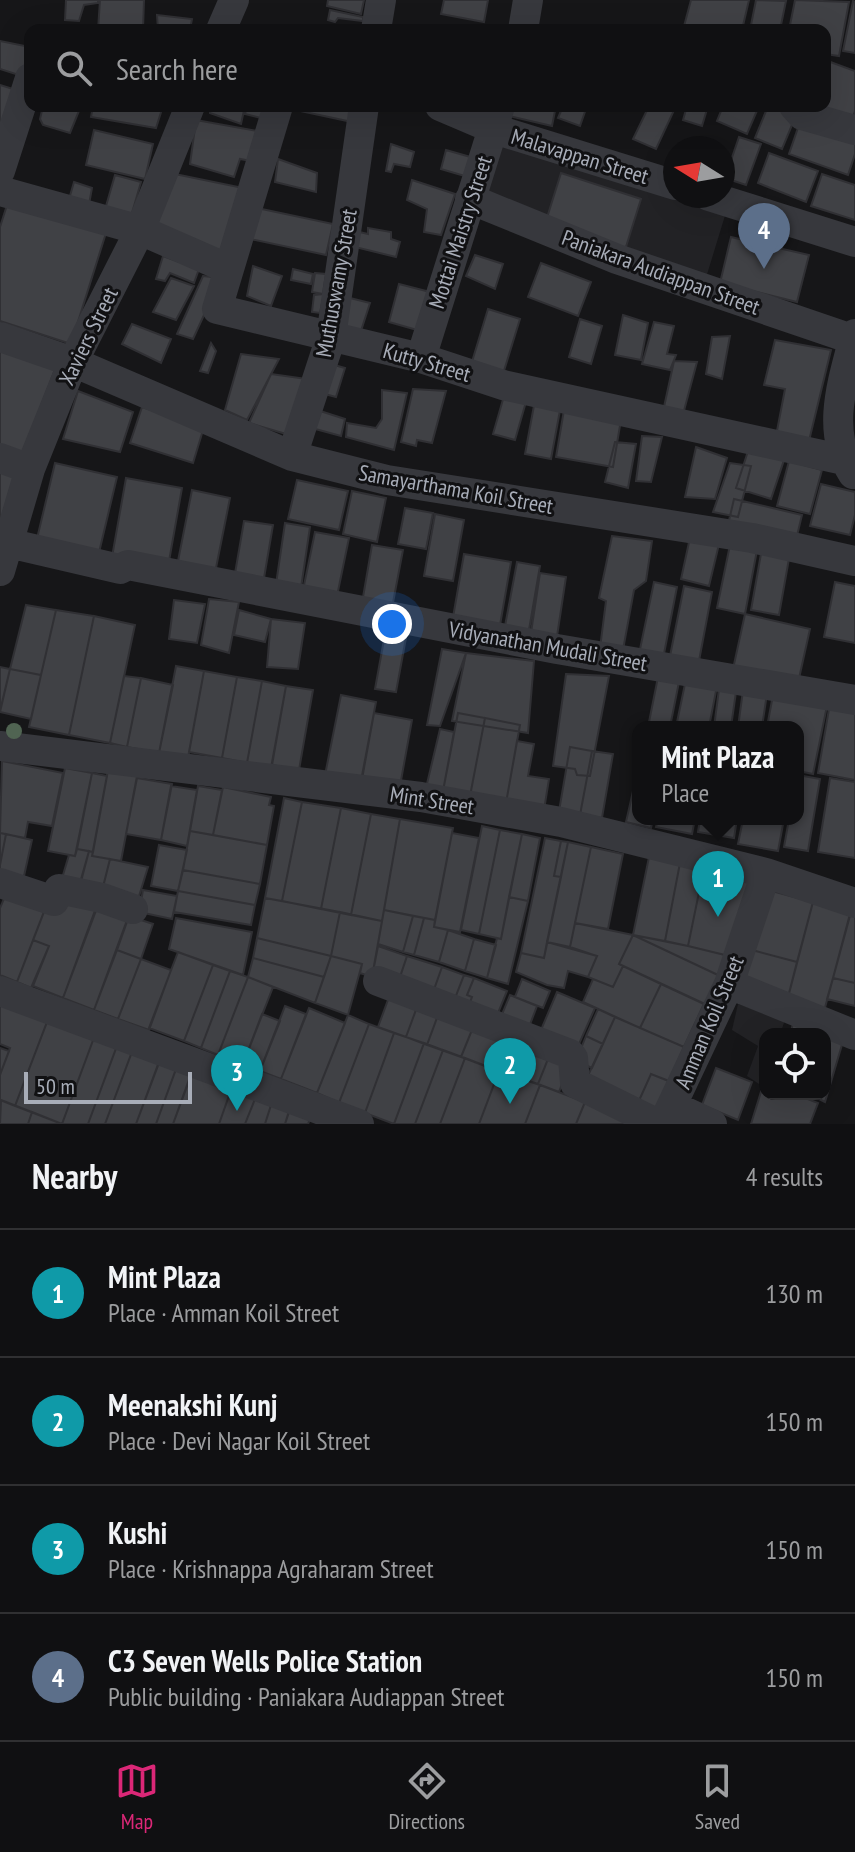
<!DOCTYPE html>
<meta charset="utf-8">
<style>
:root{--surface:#101012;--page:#1e1e20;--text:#f1f3f6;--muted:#9c9d9f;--line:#303032;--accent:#db2777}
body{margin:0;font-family:"PT Sans Narrow",sans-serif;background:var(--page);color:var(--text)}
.controls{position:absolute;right:24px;bottom:24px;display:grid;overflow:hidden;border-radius:16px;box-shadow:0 8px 32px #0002}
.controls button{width:72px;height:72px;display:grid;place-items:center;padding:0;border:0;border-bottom:2px solid var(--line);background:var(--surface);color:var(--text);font:40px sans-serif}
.compass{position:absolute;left:663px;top:136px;width:72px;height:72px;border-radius:50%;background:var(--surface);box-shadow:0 8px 32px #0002;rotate:281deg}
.scale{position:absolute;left:24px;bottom:20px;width:168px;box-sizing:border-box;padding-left:8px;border:4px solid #a8adb8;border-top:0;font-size:22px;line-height:28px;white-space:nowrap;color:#a8adb8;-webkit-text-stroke:6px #111113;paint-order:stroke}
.you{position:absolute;left:392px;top:624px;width:28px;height:28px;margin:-20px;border:6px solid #fff;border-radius:50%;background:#1a73e8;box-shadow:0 0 0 12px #1a73e833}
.badge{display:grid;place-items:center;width:52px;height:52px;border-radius:50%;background:var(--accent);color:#fff;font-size:26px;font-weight:700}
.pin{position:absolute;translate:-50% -66px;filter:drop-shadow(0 2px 4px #0008)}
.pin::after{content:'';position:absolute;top:42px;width:28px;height:24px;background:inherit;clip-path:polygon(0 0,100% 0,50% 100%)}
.popup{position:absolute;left:632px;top:721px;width:172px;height:104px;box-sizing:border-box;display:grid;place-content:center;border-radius:16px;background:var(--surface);filter:drop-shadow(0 2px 6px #0005);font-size:26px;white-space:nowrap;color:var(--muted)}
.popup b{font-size:30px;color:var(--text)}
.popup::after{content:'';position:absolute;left:50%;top:100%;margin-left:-16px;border:16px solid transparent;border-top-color:var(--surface)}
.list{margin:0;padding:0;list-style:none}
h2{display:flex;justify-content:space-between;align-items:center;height:104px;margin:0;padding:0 32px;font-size:34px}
h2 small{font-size:26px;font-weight:400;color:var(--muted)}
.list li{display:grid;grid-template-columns:52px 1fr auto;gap:24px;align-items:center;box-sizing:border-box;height:128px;padding:0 32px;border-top:2px solid var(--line)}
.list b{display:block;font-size:30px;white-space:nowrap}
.list p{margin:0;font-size:26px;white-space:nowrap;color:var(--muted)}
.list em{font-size:26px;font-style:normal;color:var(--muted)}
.icon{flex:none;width:44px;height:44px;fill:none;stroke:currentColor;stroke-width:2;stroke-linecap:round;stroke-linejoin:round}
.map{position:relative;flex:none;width:855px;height:1124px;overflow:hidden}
.search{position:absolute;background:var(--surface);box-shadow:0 8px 32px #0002;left:24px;right:24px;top:24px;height:88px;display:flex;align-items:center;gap:20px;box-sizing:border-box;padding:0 28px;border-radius:16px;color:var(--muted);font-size:30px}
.sheet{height:616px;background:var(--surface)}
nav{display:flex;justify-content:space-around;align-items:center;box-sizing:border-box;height:112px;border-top:2px solid var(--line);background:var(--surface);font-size:22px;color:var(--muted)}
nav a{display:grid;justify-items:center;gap:4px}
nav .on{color:var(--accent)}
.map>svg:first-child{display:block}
</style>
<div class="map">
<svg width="855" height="1124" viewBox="0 0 855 1124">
<rect width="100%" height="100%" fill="#161618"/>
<path fill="#222225" d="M504,123l171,73h56l-26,85 -224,-85z
M738,1004l47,16 -5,14h-15v36l-6,14 -12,-8 11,-30 -26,-16z"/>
<path fill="#404145" stroke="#303034" stroke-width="2" d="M66,0h32v3l-14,2 -5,16 -14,-1z
M100,0h44l-1,30h-45z
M328,0h36l-3,14 -34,-8z
M444,0h44l-4,22 -43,-8z
M691,0h58l-7,30h-59z
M756,0l30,1 -6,29h-30z
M795,0l54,2 -10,54 -14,-2v-24h-36z
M853,1l2,1v51l-12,-2z
M330,10l33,7v4l-25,-3 -3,4 -7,-2z
M157,15l35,4 -2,11h-32z
M0,41l30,6 -2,31 -28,-9z
M825,60l30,11v40l-5,15 -25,-20z
M0,85l23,7 -23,37z
M43,106h38l-11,27 -27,-8 -3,-6z
M93,106h70l-7,22 -65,-11z
M211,106h34l-4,18 -31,-11z
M247,106h26l-4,14 -24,-6z
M292,106h63l-3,16 -61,-13z
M507,106h49l-4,20 -47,-11z
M563,106h24l-7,20 -22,-8z
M649,106h27l-20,43 -23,-10z
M687,106h21l-6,20 -19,-6z
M723,106h36l-12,28 -30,-13z
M768,106h11l18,7 -15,36 -27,-11z
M801,119l54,19v16l-7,21 -59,-21z
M196,120l62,11 -7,30 -11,-2 -6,18 -44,-13z
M94,130l59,14 -8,35 -59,-14z
M739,137l22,7 -15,41 -21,-7z
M391,144l23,8 -4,15 -16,-3 -3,8 -5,-1z
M446,150l28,8 -6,19 -27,-8z
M769,153l49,18 -12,31 -48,-19z
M278,159l39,14 -1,19 -41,-10z
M170,173l78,16 -23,76 -70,-32z
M561,173l80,26 -16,51 -80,-26z
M822,174l33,11v35l-44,-14z
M115,175l26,7 -11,38 -26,-7z
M412,180l43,14 -14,41 -17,-3 3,-23 -20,-9z
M74,182l18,6 -6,33 -21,-8z
M8,202l98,31 -35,111 -71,-23v-94z
M257,208l76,16 -7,31 -76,-16z
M368,228l23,4v7l9,3 -4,15 -41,-10v-16l13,3z
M731,237l78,18 -12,47 -77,-19z
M475,255l28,9 -8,25 -29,-13z
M163,256l36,13 -5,14 -24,-10 -5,8 -9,-2z
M541,263l50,19 -13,34 -50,-19z
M253,266l29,10 -11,30 -24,-10z
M293,269l20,5 -2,10 -20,-4z
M315,273l11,1 -3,20 -11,-2z
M203,276l18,2 -28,61 -16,-5z
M171,278l23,8 -18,34 -23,-8z
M399,284l35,9 -10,39 -35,-10z
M324,294l-4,19 -8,-1 2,-17z
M342,296l28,7 -11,34 -22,-6z
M488,309l32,10 -17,55 -32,-9z
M623,315l25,8 -7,37 -26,-5z
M580,319l22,7 -11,38 -22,-7z
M654,322l20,4 -7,28 9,1 -6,15 -28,-6z
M132,324l39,15 -10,24 -39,-19z
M730,336l-8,43 -16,-5 6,-37z
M775,340l56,10 -23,95 -32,-9 9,-47 -21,-4z
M211,343l5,8 -8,22 -8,-2z
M0,344l56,23 -35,91 -21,-9z
M241,354l38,5 -32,61 -22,-10z
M674,361l23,1 -16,60 -17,-15z
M327,363l18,5 -9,29 -19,-5z
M271,374l36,5 -21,55 -37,-11z
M413,389l33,2 -14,52 -15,-3 -1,6 -15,-4z
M506,389l22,6 -13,45 -22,-6z
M382,390l25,3 -13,57 -48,-13 1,-14 29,5 6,-9z
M78,391l55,21 -13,40 -57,-13z
M535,400l26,5 -10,54 -26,-5z
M565,404l57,10 -9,53 -57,-10z
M142,407l62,20 -11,36 -63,-20z
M314,409l31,10 -4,17 -33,-9z
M642,436l20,1 -11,45 -15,-1z
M615,442l21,2 -8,44 -23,-6z
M751,442l35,12 -15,45 -35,-11z
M696,447l31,11 -12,41 -30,-2z
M789,461l33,9 -12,44 -33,-8z
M55,463l62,14 -20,84 -62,-14z
M730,463l21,3 -13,51 -25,-5z
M0,468l24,8 -24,57z
M126,478l56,10 -14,79 -56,-10z
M297,480l51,11 -9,39 -51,-11z
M821,484l34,8v23l-5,20 -40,-9z
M192,490l38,8 -15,75 -38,-7z
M352,491l34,7 -9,44 -34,-8z
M734,499l68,16 -7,29 -68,-15z
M405,508l28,5 -7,36 -28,-5z
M435,514l29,6 -11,61 -29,-5z
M244,521l29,4 -11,65 -29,-5z
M285,523l25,4 -9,61 -25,-4z
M315,532l34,6 -12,58 -34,-6z
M691,533l29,7 -11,46 -28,-7z
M612,536l40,5 -6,40 -12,9 -11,60 -23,-2 6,-47 -7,-3z
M731,540l27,5 -13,69 -28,-6z
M372,545l31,5 -11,58 -30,-5z
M762,548l28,5 -11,62 -28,-5z
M464,554l47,8 -12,69 -47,-8z
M517,562l23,4 -11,64 -24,-4z
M540,573l26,4 -10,66 -26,-4z
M654,582l23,5 -14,72 -24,-5z
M835,582l20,4v57l-31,-6z
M684,586l28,6 -13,69 -29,-5z
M209,599l30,3 -10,51 -28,-8z
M174,600l31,4 -8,39 -28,-4z
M26,605l30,5 -15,65 -31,-6z
M56,610l38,6 -25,119 -40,-8z
M239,610l32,9 -6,23 -31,-7z
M745,614l65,15 -12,54 -65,-14z
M94,616l41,9 -25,118 -41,-8z
M271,619l34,4 -7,46 -31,-2z
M387,623l21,4 -12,65 -21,-3z
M442,649l24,4 -26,73 -13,-1z
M466,653l68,8 -6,72 -76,-12z
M176,666l28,5 -16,87 -29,-5z
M0,667l10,2 -10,42z
M10,669l31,6 -10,44 -31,-7z
M204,671l33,6 -15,81 -33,-6z
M659,672l21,5 -10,50h-22z
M566,674l43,2 -19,100 -13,-1 -2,-6 -22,-3z
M124,676l17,2 -14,69 -17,-4z
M237,677l25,4 -15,82 -25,-5z
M141,678l32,7 -14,68 -32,-6z
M686,679l31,7 -8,41h-33z
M262,681l24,5 -15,82 -24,-5z
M744,683l24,4 -6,40h-24z
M286,686l27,4 -14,80 -27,-5z
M719,689l17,3 -5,35h-17z
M341,695l35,7 -15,79 -36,-6z
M773,695l54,11 -14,68 -15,-3v-44h-31z
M830,703l25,5v72l-37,-7z
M374,713l38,7 -12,66 -38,-7z
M458,713l27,5 -15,78 -27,-5z
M485,718l35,7 -14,78 -36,-7z
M440,729l14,3 -11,59 -17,-3z
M517,741l17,3 -6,32 21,3 -5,31 -38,-7z
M570,747l22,4 -12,64 -21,-4z
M592,751l21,3 -11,64 -22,-3z
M2,761l61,12 -11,53 -24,-4 -3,16 -25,-5z
M65,768l27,5 -17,83 -27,-5z
M638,769v50h15l-2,9 -25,-6z
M108,770l29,6 -16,85 -29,-5z
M92,773l15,3 -14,76 -16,-3z
M798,775l22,4 -12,72 -24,-4 5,-28h9z
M137,778l35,6 -11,56 -35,-6z
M830,778l25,4v76l-37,-6z
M171,786l26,4 -10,56 -26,-6z
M198,786l24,4 -9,45 -23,-4z
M223,787l48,10 -2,8 5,1 -7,39 -54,-10z
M284,798l18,4 -20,99 -17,-3z
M302,802l39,6 -20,101 -39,-8z
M341,808l30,6 -20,101 -30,-6z
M371,814l29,5 -18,102 -31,-6z
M400,819l53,9 -18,92 -51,-10z
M658,819h37l-3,15 -36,-7z
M700,819h37l-3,19 -36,-6z
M743,819h41l-6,32 -40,-7z
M482,826l18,4 -21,104 -18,-4z
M500,830l22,4 -21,105 -22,-5z
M190,831l77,14 -7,39 -77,-14z
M0,833l6,1 -6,31z
M452,833l27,5 -19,94 -26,-5z
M6,834l26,6 -10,45 -22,-4v-16z
M522,834l18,4 -12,63 -19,-4z
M545,838l16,3 -7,35 7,1 -17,81 -23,-5z
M561,841l7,1 -7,35 -7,-1z
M568,842l23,5 -21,100 -23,-5z
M159,845l28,5 -9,41 -27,-5z
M591,847l32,7 -15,75 -33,-6z
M77,849l12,2 -11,39 -18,-5 9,-30 6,1z
M89,851l4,1 -1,4 18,3 -9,36 -22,-6z
M649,857l31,6 -15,78 -32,-6z
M110,859l38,8 -12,39 -35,-11z
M680,863l24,5 -16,78 -23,-5z
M704,868l51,12 -26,76 -41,-10z
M183,870l77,14 -5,21 -77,-14z
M8,889l39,15 -30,78 -17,-7v-67z
M143,890l34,6 -5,23 -33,-7z
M768,890l45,12 -16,60 -45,-12z
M178,891l77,14 -4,20 -77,-13z
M509,897l19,4 -20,83 -21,-6 10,-40 4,1z
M265,898l75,14 -9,44 -74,-18z
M100,900l30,12 -36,98 -31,-12z
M813,902l38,10 -28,103 -37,-10z
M47,904l50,1 -34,93 -30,-12 16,-40 -16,-6z
M384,910l29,6 -10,36 -25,-8z
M340,912l42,9 -10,56 -12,-4 2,-9 -31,-8z
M850,914l5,1v68l-22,-5z
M129,916l24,8 -12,35 -24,-9z
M413,916l11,2 -10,37 -11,-3z
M176,918l76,14 -9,43 -74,-26z
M424,918l11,2 -1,7 14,3 -9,32 -25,-7z
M575,923l58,12 -14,29 4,2 -10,21 -25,-10 9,-21 -27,-9z
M448,930l26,9 -9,32 -26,-9z
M633,935l87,41 -13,29 -88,-41z
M633,935l55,11 41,10 -9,20z
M257,938l74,18 -7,21 -71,-19z
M474,939l22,6 -9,33 -22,-7z
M33,940l16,6 -18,42 -14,-6z
M547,942l50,14 -9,21 -20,-6 -4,17 -17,-3 -31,-13 5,-19 23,5z
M378,946l29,10 -10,30 -25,-9z
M117,950l24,9 -23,60 -24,-9z
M752,950l45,12 -11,43 -45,-19z
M178,952l35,13 -29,76 -35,-13z
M331,956l31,8 -14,51 -33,-12z
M407,956l35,11 -11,31 -34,-12z
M253,958l71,19 -9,26 -67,-26z
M141,959l30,11 -22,60 -31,-11z
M213,965l17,6 -29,77 -17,-7z
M623,966l38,18 -21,44 -57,-26 10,-23 20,8z
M442,967l22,8 -12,31 -21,-8z
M230,971l18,6 -30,78 -17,-7z
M464,975l10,3 -7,17 5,2 -6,15 -14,-6z
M248,977l25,10 -30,77 -25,-9z
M474,978l33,13 -13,32 -28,-11 6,-15 -5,-2z
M833,978l22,5v23l-28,-7z
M522,979l28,12 -7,17 -28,-11z
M661,984l43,20 -20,43 -44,-19z
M392,989l28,10 -14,38 -28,-10z
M557,992l38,16 -20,45 -37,-16z
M510,995l27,11 -11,29 -28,-11z
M420,999l21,8 -14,38 -21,-8z
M0,1004l47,18 -32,84 -15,-6v-25l10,-27 -10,-4z
M285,1006l21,8 -25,65 -21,-8z
M441,1007l35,13 -15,37 -34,-12z
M309,1008l36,15 -28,70 -36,-14z
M598,1009l17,8 -12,27 -17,-8z
M262,1014l18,7 -20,50 -17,-7z
M348,1015l21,9 -30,79 -22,-10z
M615,1017l69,30 -15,34 -18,-7 -14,31 -52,-23z
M476,1020l28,11 -14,37 -29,-11z
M47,1022l48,13 -33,89 -47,-18z
M369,1024l25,9 -29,80 -26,-10z
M793,1024l51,14 -19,64 -16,-8h16v-60h-35z
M504,1031l27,10 -14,36 -27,-9z
M394,1033l30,10 -30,81 -29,-11z
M95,1035l23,8 -30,81h-26z
M586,1036l17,8 -11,24 -16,-7z
M531,1041l21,8 -14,35 -21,-7z
M118,1043l15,6 -28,75h-17z
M424,1043l19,7 -28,74h-21z
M0,1048l9,3 -9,24z
M133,1049l27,10 -24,65h-31z
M552,1049l19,11 -12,32 -21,-8z
M443,1050l22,8 -25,66h-25z
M465,1058l34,13 -20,53h-39z
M159,1063l17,6 -20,55h-20z
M716,1068l36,14 -14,38 -36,-15z
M176,1069l15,5 -18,50h-17z
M499,1071l41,14 -15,39h-46z
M192,1073l40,14 -13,37h-46z
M651,1074l20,8 -15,32 -19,-9z
M764,1082l1,12h30l23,9 -8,21h-59z
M540,1085l45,17 -9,22h-51z
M231,1090l24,9 -10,25h-26z
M255,1099l16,6 -6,19h-20z
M1,1100l31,12 -4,12h-28z
M585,1102l53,22h-62z
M271,1105l18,6 -4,13h-20z
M290,1109l21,8 -3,7h-23z
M32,1112l30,12h-34z"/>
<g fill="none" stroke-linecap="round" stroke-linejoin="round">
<path stroke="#37383d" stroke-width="30" d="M221,30l13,-30
M376,30l5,-30
M523,30l5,-30
M278,106l-61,203 204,49 82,27 341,75
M440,106l54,23 181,56
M794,106l8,9 53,15
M0,171l30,-93
M0,191l140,39 89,39
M709,196l146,46
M470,199l147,60 238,81
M0,337l73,25 219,94 95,24 365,58 103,23
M421,358l79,-252
M292,456l39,-119 33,-231
M0,458l30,11
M853,474c-28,-44 -10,-93 2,-140
M8,543l112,26 8,-4 429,84 298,51
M0,571l30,-102 43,-107 67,-132 50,-124
M0,746l421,51 140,25 205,51 89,30
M0,883l54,18 5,-12 43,9 31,11
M378,981l192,73 3,4 2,25 83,41
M729,984l126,51
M0,991l359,133
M673,1106l39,18
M663,1124l66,-140 37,-111"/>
</g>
<circle fill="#506452" cx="14" cy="731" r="8"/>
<g text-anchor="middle" stroke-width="6" stroke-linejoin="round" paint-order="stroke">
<g font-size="22" fill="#a8adb8" stroke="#111113">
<text transform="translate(580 156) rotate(17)" y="8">Malavappan Street</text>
<text transform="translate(460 232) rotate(-72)" y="8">Mottai Maistry Street</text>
<text transform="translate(661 272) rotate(20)" y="8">Paniakara Audiappan Street</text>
<text transform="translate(336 283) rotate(-80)" y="8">Muthuswamy Street</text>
<text transform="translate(88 336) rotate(-64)" y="8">Xaviers Street</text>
<text transform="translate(427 362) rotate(16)" y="8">Kutty Street</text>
<text transform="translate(456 489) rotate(10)" y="8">Samayarthama Koil Street</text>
<text transform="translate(548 646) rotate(10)" y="8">Vidyanathan Mudali Street</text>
<text transform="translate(432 800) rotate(9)" y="8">Mint Street</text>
<text transform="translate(709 1022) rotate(-67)" y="8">Amman Koil Street</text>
</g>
</g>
</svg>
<div class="controls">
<button><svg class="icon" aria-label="locate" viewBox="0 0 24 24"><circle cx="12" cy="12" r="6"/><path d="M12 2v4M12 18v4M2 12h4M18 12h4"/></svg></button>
</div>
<svg class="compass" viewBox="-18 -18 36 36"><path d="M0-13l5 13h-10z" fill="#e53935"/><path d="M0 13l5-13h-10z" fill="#9c9d9f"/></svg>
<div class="scale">50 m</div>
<div class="you"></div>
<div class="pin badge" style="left:718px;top:917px;background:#0f9aa8">1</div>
<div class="popup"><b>Mint Plaza</b>Place</div>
<div class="pin badge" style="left:510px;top:1104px;background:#0f9aa8">2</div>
<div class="pin badge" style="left:237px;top:1111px;background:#0f9aa8">3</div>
<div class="pin badge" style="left:764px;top:269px;background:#5c6f8a">4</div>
<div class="search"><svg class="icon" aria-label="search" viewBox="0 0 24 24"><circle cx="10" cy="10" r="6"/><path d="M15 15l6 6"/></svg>Search here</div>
</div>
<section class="sheet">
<h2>Nearby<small>4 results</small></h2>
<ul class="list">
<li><span class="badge" style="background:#0f9aa8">1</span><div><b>Mint Plaza</b><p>Place · Amman Koil Street</p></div><em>130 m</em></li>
<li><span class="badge" style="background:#0f9aa8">2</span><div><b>Meenakshi Kunj</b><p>Place · Devi Nagar Koil Street</p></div><em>150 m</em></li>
<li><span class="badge" style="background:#0f9aa8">3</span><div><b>Kushi</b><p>Place · Krishnappa Agraharam Street</p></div><em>150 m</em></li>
<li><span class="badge" style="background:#5c6f8a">4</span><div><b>C3 Seven Wells Police Station</b><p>Public building · Paniakara Audiappan Street</p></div><em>150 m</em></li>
</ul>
</section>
<nav>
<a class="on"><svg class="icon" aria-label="map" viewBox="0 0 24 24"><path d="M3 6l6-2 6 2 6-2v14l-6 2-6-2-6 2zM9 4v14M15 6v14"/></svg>Map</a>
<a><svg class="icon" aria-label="directions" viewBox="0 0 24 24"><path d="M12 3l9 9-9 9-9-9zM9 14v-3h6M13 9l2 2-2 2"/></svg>Directions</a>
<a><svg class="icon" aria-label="saved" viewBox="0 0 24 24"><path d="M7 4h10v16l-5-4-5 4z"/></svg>Saved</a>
</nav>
